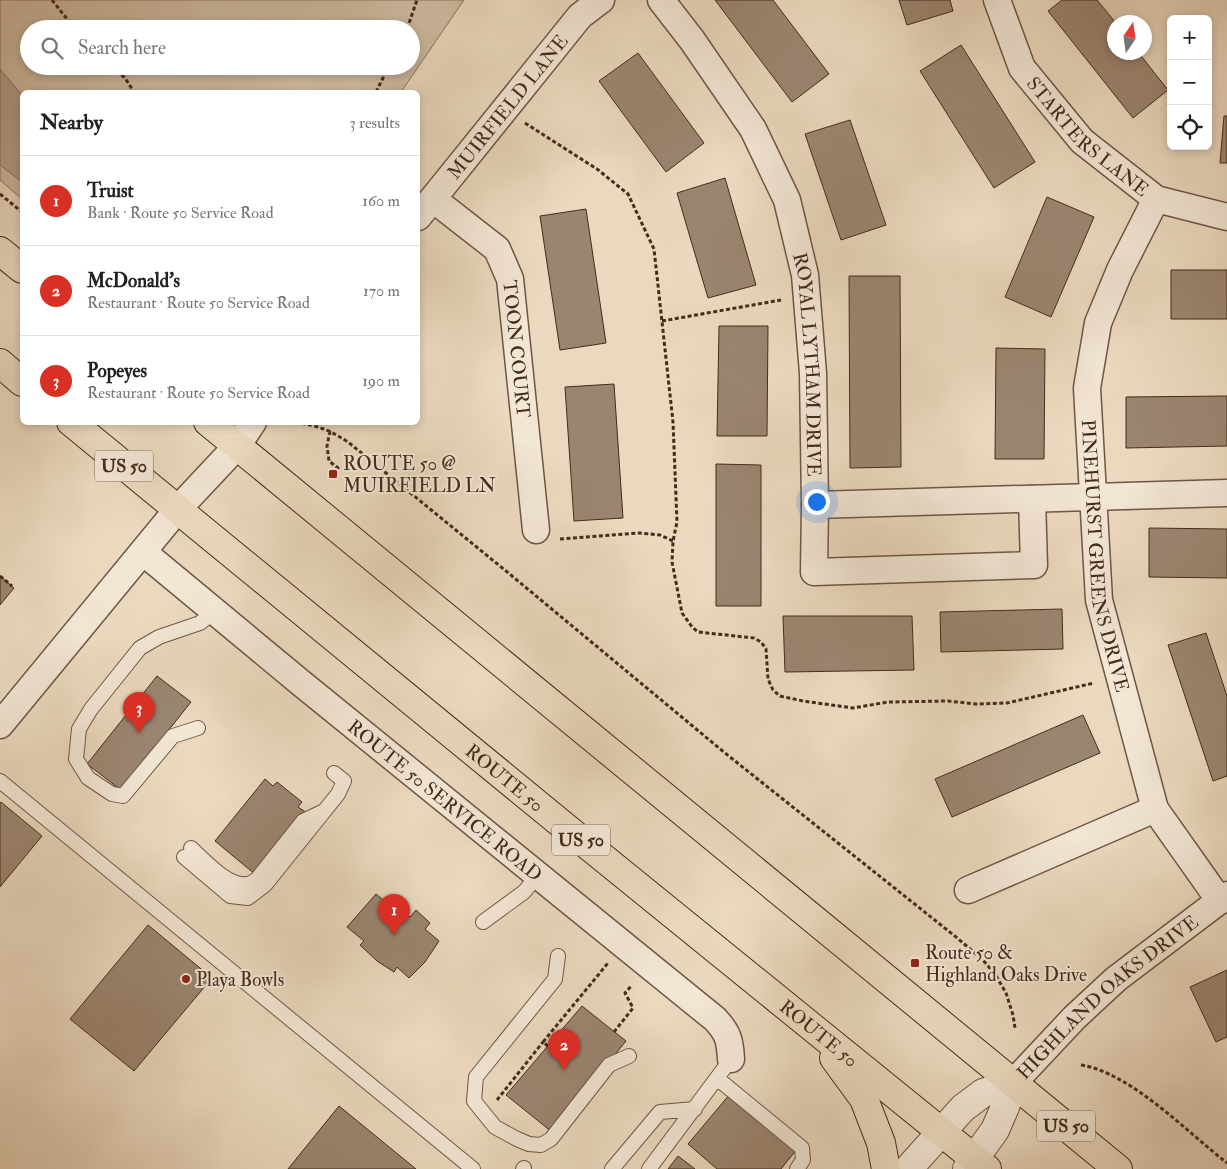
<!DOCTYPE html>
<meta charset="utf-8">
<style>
:root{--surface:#fff;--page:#f2f2f2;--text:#202124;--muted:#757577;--line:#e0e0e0;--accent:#d93025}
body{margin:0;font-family:"IM FELL Double Pica",serif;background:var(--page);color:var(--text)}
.controls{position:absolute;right:15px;top:15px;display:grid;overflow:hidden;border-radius:8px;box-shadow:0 2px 8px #0003}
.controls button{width:45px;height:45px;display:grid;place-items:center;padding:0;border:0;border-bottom:1px solid var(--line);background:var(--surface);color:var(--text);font:25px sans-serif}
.compass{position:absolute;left:1107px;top:15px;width:45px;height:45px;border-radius:50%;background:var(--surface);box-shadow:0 2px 8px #0003;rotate:13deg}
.you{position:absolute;left:816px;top:501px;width:18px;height:18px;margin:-12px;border:4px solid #fff;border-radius:50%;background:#1a73e8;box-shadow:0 0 0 8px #1a73e833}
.badge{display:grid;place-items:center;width:32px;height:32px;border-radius:50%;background:var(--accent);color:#fff;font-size:16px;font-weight:700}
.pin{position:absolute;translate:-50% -41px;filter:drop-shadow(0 1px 2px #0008)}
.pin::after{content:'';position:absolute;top:26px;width:18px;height:15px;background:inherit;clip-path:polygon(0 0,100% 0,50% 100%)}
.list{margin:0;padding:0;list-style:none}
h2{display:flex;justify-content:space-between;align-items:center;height:65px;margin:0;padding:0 20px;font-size:21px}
h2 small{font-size:16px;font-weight:400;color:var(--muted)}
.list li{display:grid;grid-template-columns:32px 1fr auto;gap:15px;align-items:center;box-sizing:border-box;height:90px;padding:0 20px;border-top:1px solid var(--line)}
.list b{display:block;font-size:19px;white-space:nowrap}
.list p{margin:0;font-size:16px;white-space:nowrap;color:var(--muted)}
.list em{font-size:16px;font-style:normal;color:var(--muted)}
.icon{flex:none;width:28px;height:28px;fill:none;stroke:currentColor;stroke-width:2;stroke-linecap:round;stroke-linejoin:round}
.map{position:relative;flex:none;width:1227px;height:1169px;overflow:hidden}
.search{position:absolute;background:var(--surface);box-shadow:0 2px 8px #0003;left:20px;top:20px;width:400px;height:55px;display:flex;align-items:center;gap:12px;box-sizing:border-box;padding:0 18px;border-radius:28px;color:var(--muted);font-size:19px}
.panel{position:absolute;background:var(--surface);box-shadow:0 2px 8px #0003;left:20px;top:90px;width:400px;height:335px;border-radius:8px}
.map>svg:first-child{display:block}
</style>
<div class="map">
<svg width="1227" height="1169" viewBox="0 0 1227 1169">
<rect width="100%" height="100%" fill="#ebd9bf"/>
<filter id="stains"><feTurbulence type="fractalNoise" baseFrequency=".004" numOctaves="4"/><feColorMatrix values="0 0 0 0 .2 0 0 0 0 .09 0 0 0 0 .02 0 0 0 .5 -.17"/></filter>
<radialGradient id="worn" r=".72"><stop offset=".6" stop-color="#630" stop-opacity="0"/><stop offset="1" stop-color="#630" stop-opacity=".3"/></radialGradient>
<path fill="#cfbba3" stroke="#8a7360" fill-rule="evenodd" d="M0,0h464l-63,92h-379v107l-22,-19zM29,29h382v37h-382z"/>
<path fill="#b29e88" stroke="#86705d" d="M0,69l22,26v87l-22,-17z"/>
<path fill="#9b8571" stroke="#442b1c" d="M715,0h58l56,74 -37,28z
M899,0h51l3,11 -46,14z
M1062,0h35l18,22 -1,30h24l30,38 -35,28 -85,-107z
M961,45l74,117 -41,26 -74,-117z
M638,53l66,90 -38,29 -67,-91z
M1224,116h3v47h-7z
M850,120l36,105 -45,15 -36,-106z
M725,178l31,107 -48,13 -31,-105z
M1047,197l47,20 -43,100 -46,-20z
M586,209l20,134 -46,7 -20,-134z
M1171,270h56v49h-56z
M849,276h51l1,191 -51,1z
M719,326h49l-1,110h-50z
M996,348l49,1 -1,110h-49z
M614,384l9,134 -49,3 -9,-134z
M1227,396v50l-101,2v-51z
M716,464l45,1v141h-45z
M1149,528l78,1v49l-78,-1z
M0,576l14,12 -14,17z
M1062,609l1,40 -122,3 -1,-40z
M783,616h129l2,54 -129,2z
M1206,633l21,63v80l-14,5 -45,-136z
M157,676l34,26 -70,88 -34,-26z
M1083,715l17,38 -148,64 -17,-38z
M265,779l8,7 4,-4 25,20 -4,5 9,6 -51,62 -41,-34z
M1,802l41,34 -42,51v-84z
M376,894l17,14 2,-3 15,12 6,-7 14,13 -5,6 14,12 -14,21 -16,16 -12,-11 -3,5 -17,-11 -17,-16 4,-4 -17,-14z
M148,925l64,53 -78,93 -64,-52z
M1227,970v67l-11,5 -26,-55z
M582,1006l44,35 -74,91 -46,-37z
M730,1094l67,55 -16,20h-64l-29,-25z
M339,1106l77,63h-128z
M678,1156l17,13h-27z"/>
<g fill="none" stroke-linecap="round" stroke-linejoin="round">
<defs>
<path id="service" d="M198,728l-25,8 -50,60 -11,-2 -24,-16 -12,-19 3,-30 12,-20 49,-61 19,-11 41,-14 5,-4
M0,781l473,388
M191,848c13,12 37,39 56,36 3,0 7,-3 10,-5l46,-58 19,-9
M184,857l46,39 18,2 17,-13 73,-91 6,-13 -10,-8
M483,922l41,-30 14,-17
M558,956l-3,23 -79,98 -2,24 21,26 22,12 12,5 12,1 10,-6 58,-74 20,-9
M718,1079l84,69 1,12 -6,9
M523,1169l1,-1
M612,1169l48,-57 35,-3
M649,1169l82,-110"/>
<g id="minor">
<path id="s1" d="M661,0l31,40 61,89 34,71 18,75 8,98 2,132 412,-12"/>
<path id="s2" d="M997,0l25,68 60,73 74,58 71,18"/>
<path id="s3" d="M433,199l64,50 13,30 26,251"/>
<path id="s4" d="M1156,199l-36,71 -22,53 -11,65 12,212 56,209 65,92"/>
<path id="s5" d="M418,217l162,-201 21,-16"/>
<path d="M815,505l-1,67 220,-7 -2,-66"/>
<path id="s6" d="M143,552l158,131 414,336c13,14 15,21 16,40"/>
<path d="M0,725l177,-215 60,-64 16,-24"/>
<path d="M968,890l187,-81"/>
<path id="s7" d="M1013,1083l61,-65 42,-39 111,-84"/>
</g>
<path id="tertiary" d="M908,1169l55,-61 20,-15 30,-10
M967,1169l28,-39 10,-23 8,-24"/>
<g id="trunk">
<path d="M0,251l22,18"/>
<path d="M0,363l22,19"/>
<path id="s8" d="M71,422l504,413 412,334"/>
<path d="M208,422l910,747"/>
<path d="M834,1058l30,41 17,44 5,26"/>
</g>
</defs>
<use href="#service" stroke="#6e5645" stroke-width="16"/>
<use href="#minor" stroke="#6e5645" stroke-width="29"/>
<use href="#tertiary" stroke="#6e5645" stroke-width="30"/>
<use href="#trunk" stroke="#442b1c" stroke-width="30"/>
<path stroke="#442b1c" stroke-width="3" stroke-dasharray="4 2.5" stroke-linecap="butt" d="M52,0l23,29
M407,29l10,-29
M112,66l13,12 9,14
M376,92l13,-26
M525,123l72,46 31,25 26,55 19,173 4,100 -4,19 -1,21 10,51 10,14 6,5 56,6 7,4 5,7 2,30 5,11 7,6 23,5 50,7 35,-6 60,-1 28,3 31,-1 87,-20
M0,194l22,18
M662,321l119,-21
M295,423c21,1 36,8 53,19l158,129 219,182 231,184 26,22 13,15 11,19 7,22 2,13
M330,431l-3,15 2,15 9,7 -5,6
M560,539l79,-6 21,2 13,6
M0,576l12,10
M614,1032l19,-24 -8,-15 7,-8
M548,1046l-5,-4 65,-79
M1081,1065c50,8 106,67 146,98
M497,1100l46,-58"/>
<use href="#service" stroke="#f2e6d5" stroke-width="14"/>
<use href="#minor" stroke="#f2e6d5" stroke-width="26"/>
<use href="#tertiary" stroke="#f2e6d5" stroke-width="28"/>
<use href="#trunk" stroke="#ebd9bf" stroke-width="28"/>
</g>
<g fill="#8f2418" stroke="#f2e6d5" stroke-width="2">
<rect x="328" y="469" width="10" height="10" rx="2.5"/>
<rect x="910" y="958" width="10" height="10" rx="2.5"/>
<circle cx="186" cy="979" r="5"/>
</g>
<g text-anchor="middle" stroke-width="4" stroke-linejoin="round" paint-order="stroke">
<g fill="#f2e6d5" stroke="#786354" stroke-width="1">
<rect x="95" y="450.5" width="58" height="31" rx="4"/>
<rect x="552" y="824.5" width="58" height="31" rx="4"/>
<rect x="1037" y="1110.5" width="58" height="31" rx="4"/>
</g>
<g font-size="18" font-weight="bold" fill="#442b1c">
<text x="124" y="472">US 50</text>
<text x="581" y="846">US 50</text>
<text x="1066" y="1132">US 50</text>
</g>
<g font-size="19" fill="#442b1c" stroke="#f2e6d5">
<text dy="7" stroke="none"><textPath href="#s5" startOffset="142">MUIRFIELD LANE</textPath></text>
<text dy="7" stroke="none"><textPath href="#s2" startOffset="168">STARTERS LANE</textPath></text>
<text dy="7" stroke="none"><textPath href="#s3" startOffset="184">TOON COURT</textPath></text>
<text dy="7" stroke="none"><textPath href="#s1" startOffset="404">ROYAL LYTHAM DRIVE</textPath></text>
<text dy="7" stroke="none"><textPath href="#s4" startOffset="372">PINEHURST GREENS DRIVE</textPath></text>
<text dy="7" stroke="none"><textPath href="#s8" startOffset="561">ROUTE 50</textPath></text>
<text dy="7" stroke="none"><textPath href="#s6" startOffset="391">ROUTE 50 SERVICE ROAD</textPath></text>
<text dy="7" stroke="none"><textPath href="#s7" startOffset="128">HIGHLAND OAKS DRIVE</textPath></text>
<text dy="7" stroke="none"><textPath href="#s8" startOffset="966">ROUTE 50</textPath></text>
</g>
<g font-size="19" fill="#442b1c" stroke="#f2e6d5" text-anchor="start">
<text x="343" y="470">ROUTE 50 @<tspan x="343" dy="22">MUIRFIELD LN</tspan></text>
<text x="925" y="959">Route 50 &amp;<tspan x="925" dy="22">Highland Oaks Drive</tspan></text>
<text x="196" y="986">Playa Bowls</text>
</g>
</g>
<rect width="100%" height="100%" filter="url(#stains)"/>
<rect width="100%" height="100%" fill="url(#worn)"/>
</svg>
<div class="controls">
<button>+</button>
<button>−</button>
<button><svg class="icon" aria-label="locate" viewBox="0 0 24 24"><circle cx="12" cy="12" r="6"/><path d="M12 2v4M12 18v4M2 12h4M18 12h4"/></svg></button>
</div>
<svg class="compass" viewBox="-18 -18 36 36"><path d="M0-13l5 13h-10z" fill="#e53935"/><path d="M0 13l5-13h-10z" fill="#757577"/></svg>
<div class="you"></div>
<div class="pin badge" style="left:394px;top:935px">1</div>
<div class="pin badge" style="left:564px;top:1070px">2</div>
<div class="pin badge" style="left:139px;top:733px">3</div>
<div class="search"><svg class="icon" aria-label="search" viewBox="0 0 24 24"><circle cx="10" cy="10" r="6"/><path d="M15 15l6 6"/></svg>Search here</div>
<section class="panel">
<h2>Nearby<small>3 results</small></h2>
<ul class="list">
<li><span class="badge">1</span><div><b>Truist</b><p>Bank · Route 50 Service Road</p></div><em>160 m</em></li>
<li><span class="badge">2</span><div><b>McDonald's</b><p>Restaurant · Route 50 Service Road</p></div><em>170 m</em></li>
<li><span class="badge">3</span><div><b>Popeyes</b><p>Restaurant · Route 50 Service Road</p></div><em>190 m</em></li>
</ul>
</section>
</div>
